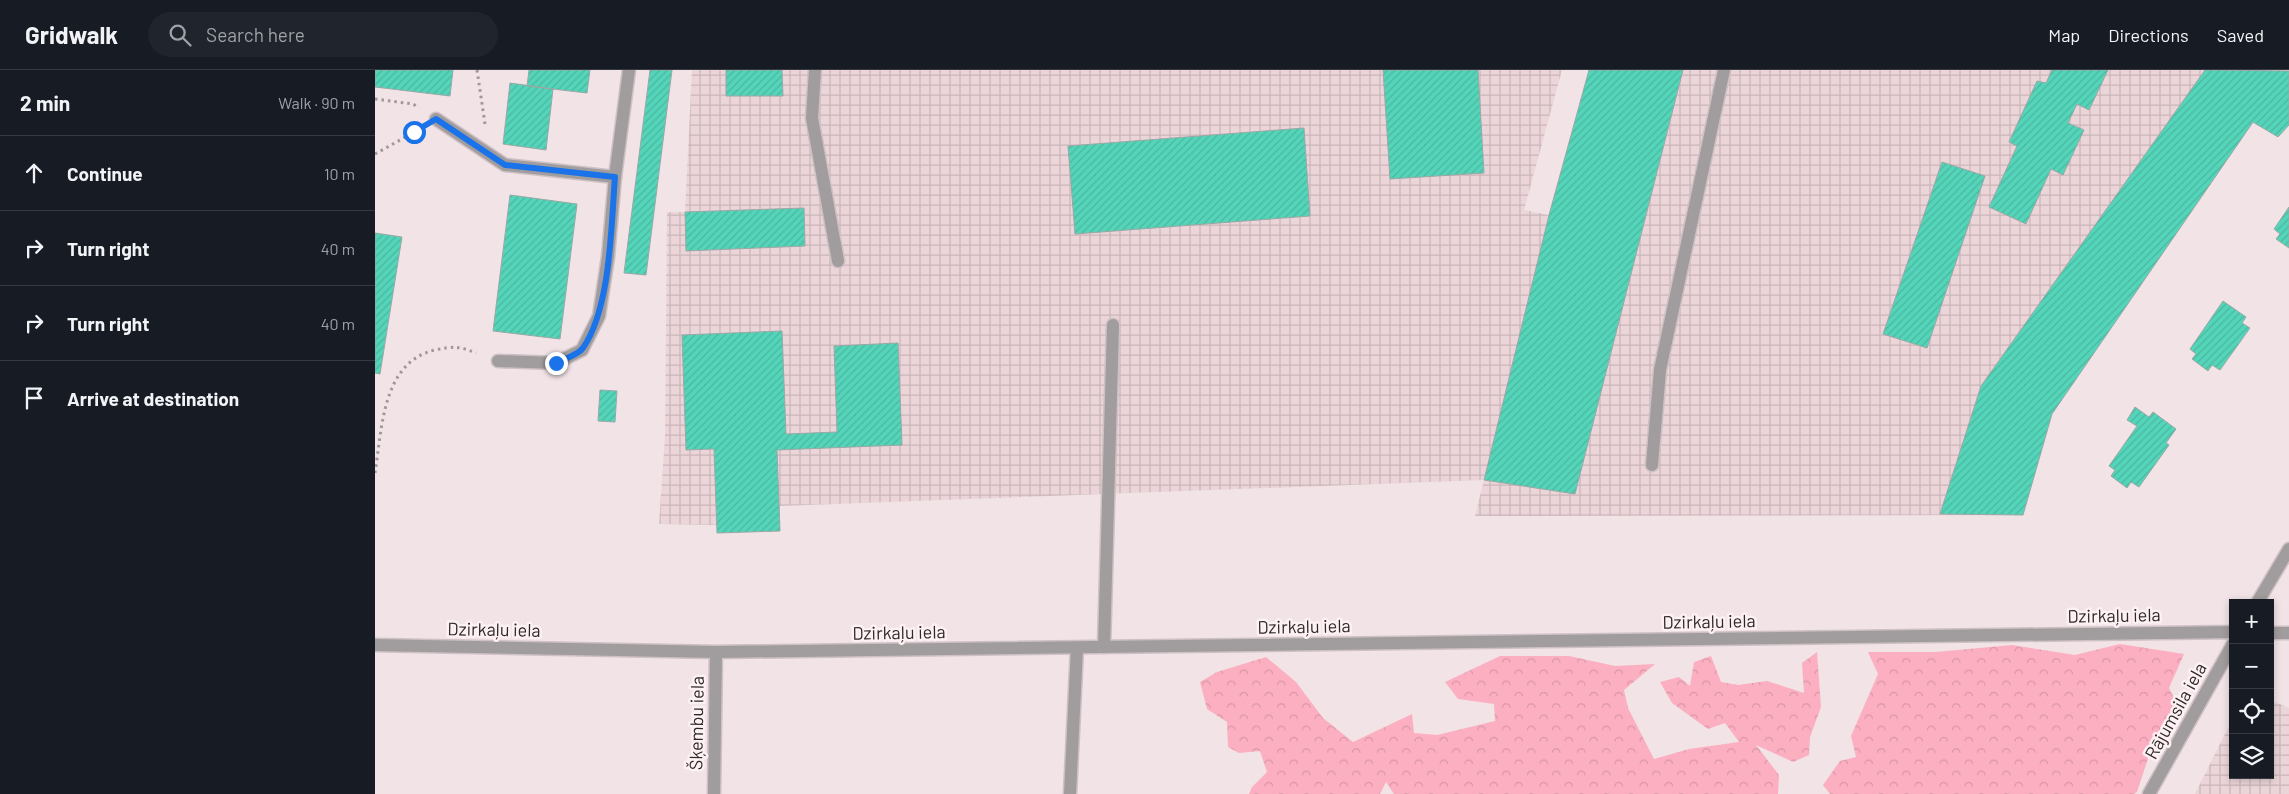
<!DOCTYPE html>
<meta charset="utf-8">
<style>
:root{--surface:#171b24;--page:#20242c;--text:#f1f3f6;--muted:#9ea1a6;--line:#363941}
body{margin:0;font-family:Barlow,sans-serif;background:var(--page);color:var(--text)}
.controls{position:absolute;right:15px;bottom:15px;display:grid;overflow:hidden;border-radius:0px;box-shadow:0 2px 8px #0003}
.controls button{width:45px;height:45px;display:grid;place-items:center;padding:0;border:0;border-bottom:1px solid var(--line);background:var(--surface);color:var(--text);font:25px sans-serif}
.stop{position:absolute;width:15px;height:15px;margin:-11px;border:4px solid #1a73e8;border-radius:50%;background:#fff}
.stop.end{background:#1a73e8;border-color:#fff;box-shadow:0 1px 5px #0008}
.list{margin:0;padding:0;list-style:none}
h2{display:flex;justify-content:space-between;align-items:center;height:65px;margin:0;padding:0 20px;font-size:21px}
h2 small{font-size:16px;font-weight:400;color:var(--muted)}
.list li{display:grid;grid-template-columns:32px 1fr auto;gap:15px;align-items:center;box-sizing:border-box;height:75px;padding:0 20px;border-top:1px solid var(--line)}
.list b{display:block;font-size:19px;white-space:nowrap}
.list em{font-size:16px;font-style:normal;color:var(--muted)}
.icon{flex:none;width:28px;height:28px;fill:none;stroke:currentColor;stroke-width:2;stroke-linecap:round;stroke-linejoin:round}
.map{position:relative;flex:none;width:1914px;height:724px;overflow:hidden}
header{display:flex;align-items:center;gap:30px;box-sizing:border-box;height:70px;padding:0 25px;background:var(--surface);border-bottom:1px solid var(--line)}
header strong{font-size:24px}
nav{display:flex;gap:28px;margin-inline-start:auto;font-size:18px}
.search{width:350px;height:45px;background:var(--page);display:flex;align-items:center;gap:12px;box-sizing:border-box;padding:0 18px;border-radius:28px;color:var(--muted);font-size:19px}
main{display:flex}
aside{flex:1;background:var(--surface)}
.map>svg:first-child{display:block}
</style>
<header>
<strong>Gridwalk</strong>
<div class="search"><svg class="icon" aria-label="search" viewBox="0 0 24 24"><circle cx="10" cy="10" r="6"/><path d="M15 15l6 6"/></svg>Search here</div>
<nav><a>Map</a><a>Directions</a><a>Saved</a></nav>
</header>
<main>
<aside>
<h2>2 min<small>Walk · 90 m</small></h2>
<ul class="list">
<li><svg class="icon" aria-label="ahead" viewBox="0 0 24 24"><path d="M12 20V5M6 11l6-6 6 6"/></svg><div><b>Continue</b></div><em>10 m</em></li>
<li><svg class="icon" aria-label="right" viewBox="0 0 24 24"><path d="M7 20v-9h11M14 6l5 5-5 5"/></svg><div><b>Turn right</b></div><em>40 m</em></li>
<li><svg class="icon" aria-label="right" viewBox="0 0 24 24"><path d="M7 20v-9h11M14 6l5 5-5 5"/></svg><div><b>Turn right</b></div><em>40 m</em></li>
<li><svg class="icon" aria-label="arrive" viewBox="0 0 24 24"><path d="M6 21V4h12l-3 4 3 4H6"/></svg><div><b>Arrive at destination</b></div></li>
</ul>
</aside>
<div class="map">
<svg width="1914" height="724" viewBox="0 0 1914 724">
<defs>
<pattern id="industrial-grid" width="8" height="8" patternUnits="userSpaceOnUse" patternTransform="scale(1.25)"><rect width="8" height="8" fill="#ebd5d9"/><path d="M0 4h8M4 0v8" fill="none" stroke="#cab7ba"/></pattern>
<pattern id="forest-crowns" width="20" height="18" patternUnits="userSpaceOnUse" patternTransform="scale(1.25)"><rect width="20" height="18" fill="#fcafc0"/><path d="M2 6a3 3 0 1 1 6 0M12 15a3 3 0 1 1 6 0" fill="none" stroke="#d897a5"/></pattern>
<pattern id="building-hatch" width="6" height="6" patternUnits="userSpaceOnUse" patternTransform="scale(1.25)"><rect width="6" height="6" fill="#54d5ba"/><path d="M-1 1l2-2M0 6l6-6M5 7l2-2" fill="none" stroke="#4ab7a0"/></pattern>
</defs>
<rect width="100%" height="100%" fill="#f1e3e6"/>
<path fill="url(#industrial-grid)" d="M317,0h870l-38,140 25,5 40,-145h700v55l-11,12 -25,-14 -201,291 -29,101 -548,1 9,-36 -704,26v25l-63,2v-8l-58,-1 6,-87 2,-225h18z
M1895,630l19,8v86h-94l38,-76v57h37z"/>
<path fill="url(#forest-crowns)" d="M1745,574l64,10 -15,34 12,24 -13,28 -16,6 -15,46 -3,2h-304l-7,-9 17,-24 16,-4 -5,-21 27,-62 -10,-22h68l76,-7 63,10z
M1442,582l4,55 -11,30 -1,18 -16,7 -37,-17 23,30 -1,19h-384l-8,-12 -6,12h-131l3,-7 15,-15 -7,-21 -21,2 -11,-6 -1,-25 -20,-13 -7,-27 17,-10 49,-15 30,25 27,36 30,24 59,-28 2,19 23,2 58,-14 -1,-17 -36,-5 -13,-17 55,-26h69l46,10 40,-2 -31,26 4,18 26,51 35,-10 50,-7 -14,-19 -17,6 -36,-26 -12,-21 19,-5 11,9 4,-24 17,-6 10,26 17,3 29,-4 37,12 -2,-30z"/>
<path fill="url(#building-hatch)" stroke="#9ba8a4" d="M0,0h78l-3,26 -75,-9z
M154,0h61l-3,23 -60,-7z
M275,0h22l-26,205 -22,-2z
M351,0h56l1,26h-57z
M1008,0h95l6,103 -94,6z
M1214,0h94l-108,424 -91,-14 65,-265z
M1677,0h56l-19,40 -12,-6 -9,19 16,7 -21,45 -12,-6 -25,55 -37,-17 28,-61 -8,-4 28,-61 9,2z
M1830,0l84,1v54l-11,12 -25,-15 -201,292 -29,101 -83,-1 41,-128z
M135,13l43,6 -7,61 -43,-6z
M929,58l6,88 -235,18 -7,-88z
M1567,92l43,14 -58,172 -44,-14z
M135,125l67,9 -17,135 -67,-8z
M1914,137v41l-13,-9 4,-5 -6,-5z
M429,138l1,38 -119,5 -1,-39z
M0,163l27,4 -22,137 -5,-1z
M1848,231l23,16 -4,6 8,5 -30,42 -8,-5 -4,6 -16,-12 4,-5 -6,-5z
M407,261l4,103 51,-2 -3,-86 64,-3 4,102 -125,5 3,81 -63,2 -3,-84 -28,1 -4,-115z
M225,320l17,1 -2,31 -17,-1z
M1760,337l14,10 4,-5 23,17 -10,14 3,2 -30,42 -8,-5 -4,6 -16,-12 4,-6 -6,-4 28,-40 -10,-6z"/>
<g fill="none" stroke-linecap="round" stroke-linejoin="round">
<defs>
<path id="lane" d="M440,0l-3,48 26,143
M61,49l69,46 110,12
M1277,395l8,-95 64,-300
M729,577l9,-322
M695,724l7,-146"/>
<path id="street" d="M123,291l58,2 26,-13 17,-34 9,-59 7,-80 14,-107
M1882,533l32,-54
M1895,563h19
M0,575l341,7 1517,-20
M339,724l2,-142
M1774,724l84,-150"/>
</defs>
<use href="#lane" stroke="#cec1c4" stroke-width="15"/>
<use href="#street" stroke="#cec1c4" stroke-width="15"/>
<path stroke="#a19799" stroke-width="3" stroke-dasharray="2.5 4" stroke-linecap="butt" d="M102,0l8,54
M0,29l38,5 6,4
M0,84l43,-24
M0,403c7,-44 7,-111 60,-123 19,-4 23,-4 41,3"/>
<use href="#lane" stroke="#a19c9d" stroke-width="12"/>
<use href="#street" stroke="#a19c9d" stroke-width="12"/>
</g>
<g fill="none" stroke-linecap="round" stroke-linejoin="round">
<path stroke="#1a73e8" stroke-width="6" d="M39,62l22,-13 69,46 110,12c-4,49 -4,130 -32,171 -5,7 -19,11 -27,15"/>
</g>
<g text-anchor="middle" stroke-width="5" stroke-linejoin="round" paint-order="stroke">
<g font-size="18" fill="#2d2829" stroke="#fef1f3">
<text transform="translate(1739 546) rotate(-1)" y="6">Dzirkaļu iela</text>
<text transform="translate(1334 552) rotate(-1)" y="6">Dzirkaļu iela</text>
<text transform="translate(929 557) rotate(-1)" y="6">Dzirkaļu iela</text>
<text transform="translate(119 560) rotate(1)" y="6">Dzirkaļu iela</text>
<text transform="translate(524 563) rotate(-1)" y="6">Dzirkaļu iela</text>
<text transform="translate(1801 641) rotate(-61)" y="6">Rājumsila iela</text>
<text transform="translate(322 653) rotate(-89)" y="6">Šķembu iela</text>
</g>
</g>
</svg>
<div class="controls">
<button>+</button>
<button>−</button>
<button><svg class="icon" aria-label="locate" viewBox="0 0 24 24"><circle cx="12" cy="12" r="6"/><path d="M12 2v4M12 18v4M2 12h4M18 12h4"/></svg></button>
<button><svg class="icon" aria-label="layers" viewBox="0 0 24 24"><path d="M12 4l9 5-9 5-9-5zM3 14l9 5 9-5"/></svg></button>
</div>
<div class="stop" style="left:39px;top:62px"></div>
<div class="stop end" style="left:181px;top:293px"></div>
</div>
</main>
